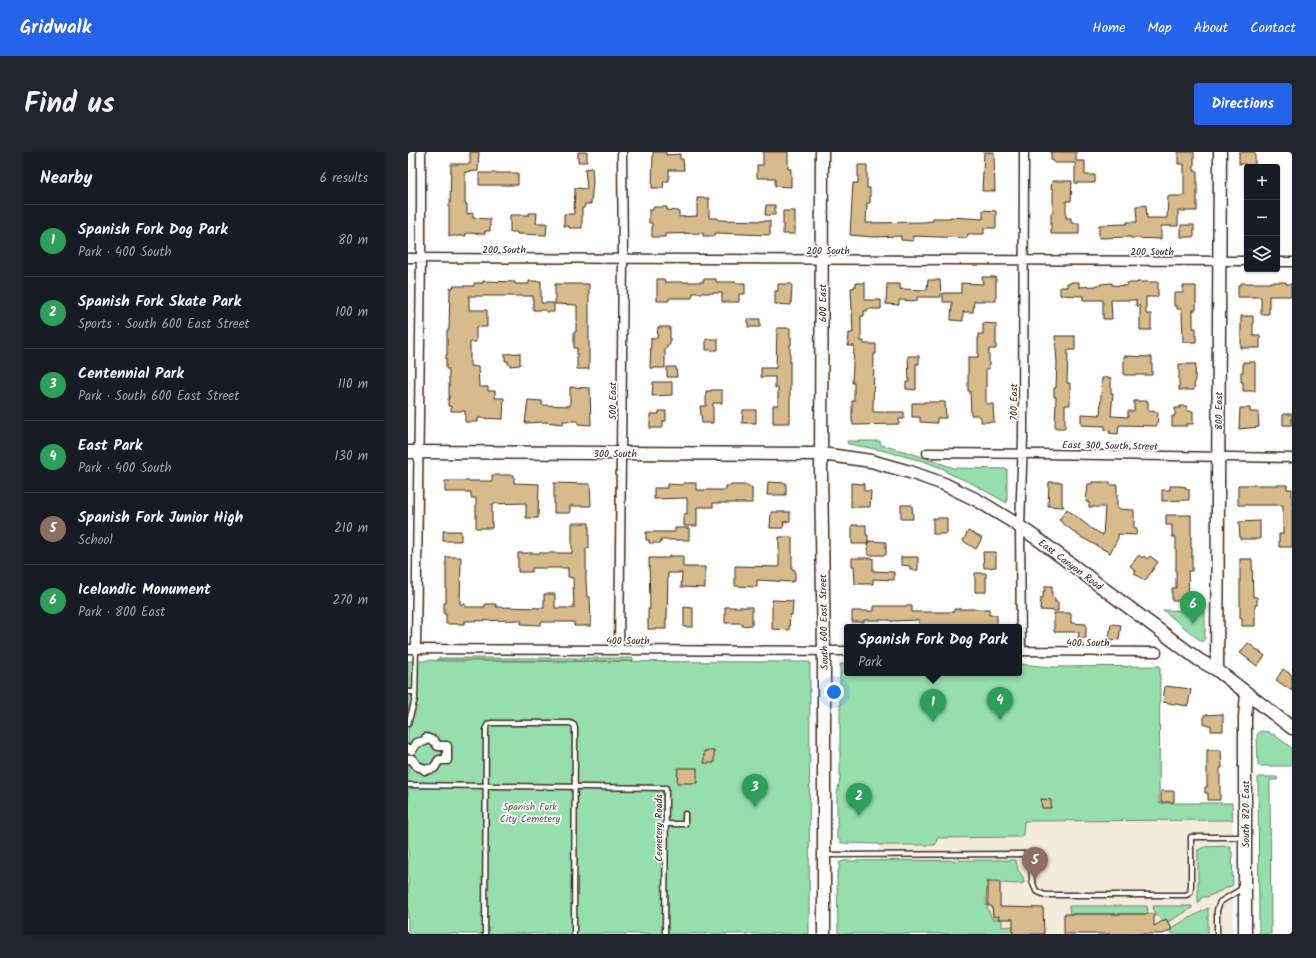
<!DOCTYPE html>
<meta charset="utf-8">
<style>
:root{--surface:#171b24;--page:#20242c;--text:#f1f3f6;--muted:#9ea1a6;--line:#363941;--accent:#2563eb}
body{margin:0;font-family:Kalam,sans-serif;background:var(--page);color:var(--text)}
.controls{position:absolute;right:12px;top:12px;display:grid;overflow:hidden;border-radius:4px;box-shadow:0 1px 3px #0004}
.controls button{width:36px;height:36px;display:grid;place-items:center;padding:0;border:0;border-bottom:1px solid var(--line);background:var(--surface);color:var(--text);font:20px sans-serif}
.you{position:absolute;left:426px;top:540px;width:14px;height:14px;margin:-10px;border:3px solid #fff;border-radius:50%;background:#1a73e8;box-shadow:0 0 0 6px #1a73e833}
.badge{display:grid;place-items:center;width:26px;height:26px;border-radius:50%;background:var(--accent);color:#fff;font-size:13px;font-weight:700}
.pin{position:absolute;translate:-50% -33px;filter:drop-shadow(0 1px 2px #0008)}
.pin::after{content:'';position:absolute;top:21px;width:14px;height:12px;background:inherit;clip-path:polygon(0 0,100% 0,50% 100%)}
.popup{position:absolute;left:436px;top:472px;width:178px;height:52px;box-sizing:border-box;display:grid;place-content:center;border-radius:4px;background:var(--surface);filter:drop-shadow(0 1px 3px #0005);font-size:13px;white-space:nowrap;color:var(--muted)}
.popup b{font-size:15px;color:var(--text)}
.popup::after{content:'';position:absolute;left:50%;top:100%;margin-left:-8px;border:8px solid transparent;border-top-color:var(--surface)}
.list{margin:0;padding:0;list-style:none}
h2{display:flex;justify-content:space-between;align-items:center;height:52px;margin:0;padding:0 16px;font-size:17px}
h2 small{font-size:13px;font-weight:400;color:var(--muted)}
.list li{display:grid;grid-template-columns:26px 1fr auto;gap:12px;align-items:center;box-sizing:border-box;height:72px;padding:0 16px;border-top:1px solid var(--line)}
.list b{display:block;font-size:15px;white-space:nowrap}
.list p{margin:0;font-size:13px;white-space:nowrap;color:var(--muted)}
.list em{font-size:13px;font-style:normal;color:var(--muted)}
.icon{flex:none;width:22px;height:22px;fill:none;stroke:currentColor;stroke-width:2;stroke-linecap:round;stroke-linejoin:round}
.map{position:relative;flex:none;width:884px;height:782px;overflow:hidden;border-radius:4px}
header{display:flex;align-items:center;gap:24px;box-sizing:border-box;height:56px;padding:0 20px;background:var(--accent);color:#fff}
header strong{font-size:19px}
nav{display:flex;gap:22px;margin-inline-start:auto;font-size:14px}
.intro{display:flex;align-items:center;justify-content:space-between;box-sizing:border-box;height:96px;padding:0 24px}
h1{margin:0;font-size:28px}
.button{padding:10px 18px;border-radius:4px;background:var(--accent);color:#fff;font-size:14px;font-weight:700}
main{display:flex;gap:24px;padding:0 24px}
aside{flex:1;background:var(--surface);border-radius:4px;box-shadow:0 1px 3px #0004}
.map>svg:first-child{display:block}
</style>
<header>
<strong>Gridwalk</strong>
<nav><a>Home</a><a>Map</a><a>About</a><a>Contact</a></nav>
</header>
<div class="intro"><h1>Find us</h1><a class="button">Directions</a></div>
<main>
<aside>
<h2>Nearby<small>6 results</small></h2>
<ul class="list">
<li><span class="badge" style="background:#2e9e5b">1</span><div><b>Spanish Fork Dog Park</b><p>Park · 400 South</p></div><em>80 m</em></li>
<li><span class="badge" style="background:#2e9e5b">2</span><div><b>Spanish Fork Skate Park</b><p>Sports · South 600 East Street</p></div><em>100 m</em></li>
<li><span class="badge" style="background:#2e9e5b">3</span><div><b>Centennial Park</b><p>Park · South 600 East Street</p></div><em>110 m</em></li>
<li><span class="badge" style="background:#2e9e5b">4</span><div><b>East Park</b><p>Park · 400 South</p></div><em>130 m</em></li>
<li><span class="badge" style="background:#8d6e63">5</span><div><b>Spanish Fork Junior High</b><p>School</p></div><em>210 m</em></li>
<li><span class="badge" style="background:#2e9e5b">6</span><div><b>Icelandic Monument</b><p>Park · 800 East</p></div><em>270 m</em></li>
</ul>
</aside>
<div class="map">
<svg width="884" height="782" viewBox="0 0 884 782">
<rect width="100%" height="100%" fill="#fff"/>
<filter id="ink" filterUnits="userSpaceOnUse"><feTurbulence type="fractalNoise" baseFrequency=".025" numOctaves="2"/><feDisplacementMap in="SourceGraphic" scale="8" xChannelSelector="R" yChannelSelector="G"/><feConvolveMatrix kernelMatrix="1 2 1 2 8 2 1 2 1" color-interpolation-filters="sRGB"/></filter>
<g filter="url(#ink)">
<path fill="#f3ebdc" d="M825,668v114h-395l-1,-59 3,-10 -1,-2 4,-2h36v-16h56l1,-1v-6l86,-1 1,-2v-14z"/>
<path fill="#97dead" stroke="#698466" d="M439,289h33l1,4 30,8 43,15 53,1v34l-34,-19 -27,-12v-2l-20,-8 -45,-12 -33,-6z
M755,458l42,1v27l-3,4z
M30,506h195v3l-196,-1z
M18,508l22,1 362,1 -1,272h-401v-273h17z
M432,512h7v9h172v-9l33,3 108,-1 -1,137h73l1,17 -209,1 -1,14 -3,2 -83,1 -1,6 -1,1h-56v-1l-38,-1 -2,-4 -2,-1v-44l3,-15z
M852,579l9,1 3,3 1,-1 19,14v18h-34l-1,-31z
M850,625h18l2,1 -1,2h-7l1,154h-12z
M822,694l2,2h-2l1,4h1l1,33 -26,12h-5l-4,6v-53l6,-3z
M608,708l2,10 5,7 1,6 -7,1 -16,-1 -1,-2h-13l-1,23 6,15h10v8l11,-1v8h-175l-1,-59 3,-10 -1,-2 4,-2z
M661,754h78l1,8h-78z
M745,754h39v2l-24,14 -2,-3 -2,2 -10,-8z
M800,756v26h-36l-2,-4 2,-1 -1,-1z"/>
<path fill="#d7bb8c" stroke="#3b2a1e" d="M62,0h9l-1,19 -13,1v32h2v10l6,-1v5l17,1v12h-5v3l-19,-1v3h-17v-32h1l1,-40h19z
M170,0h9v10h-9z
M245,0h13v3l14,-1v5h3l1,11h-15v11h-5l-1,7h-11z
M355,0h25v17h3v18l-16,-1v-8h-18v-13h6z
M576,0h10l1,39h-13z
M643,0h25v9h9v14h10v8h-20v-20h-21l-1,-3h-2z
M770,0h16v19h3v40h-19v15h-17v13l-30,-1v-1l-32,1v-13l28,-1v-2h10l-1,-16 10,-1 1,13h20l1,-22h16v-32h-6z
M831,0h16v15h-10v-3h-6z
M450,13h9v23h3v15h-3l-1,20 58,-1 9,-1v-3h17v-1l33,2v-9l13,1v17h-12v6h-16l-1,4 -54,-2v5l-12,-1v-4l-28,1 -23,-2 3,-52h5z
M184,16l1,13 -2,23h-6l-1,4h-2v20h-13v-2h-5v-12h10l1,-26 12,1 -2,-20z
M71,21h39v12h-39z
M644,29h20l-1,20h-5v17h5v5h8v11h-28v-21h2v-24h-2z
M289,46h12v20h9v2l52,1v14l-55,-2v3h-12v-3l-38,1v3h-13v-14h-3v-13h4v-3h14v3l12,1v6l18,-1z
M358,53h9v10h-10z
M375,59h12v23h-12z
M121,61h8l-1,10h11l-1,12 -29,-1v-2h-7v-17h19z
M773,73h13v12h-13z
M574,125h13l1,2v22h-22l-1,11h-10v9l-12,-1 1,-18h-9v-9h18v-10l22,1z
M249,127h7l1,3h38v-3h13v3h20v1h9v11h-6v8h-17v-9h-29l-1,5h-23v3h-12z
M520,128h12l1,17h-24v4l-18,-1v5l-13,-1 1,-20h13v5l27,1z
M75,129l32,1v2h14v-3h12v22h13v9h-8v-2h-13v-14h-64v14h18v17h-11v15h-6v24l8,1 1,20h9v4h7v7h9l-1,21 -25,-1v4h-13v-11h-14v-5h-3v-7h1v-30h-3v-14h1v-25h2l1,-42h3v-2h21v-3h9z
M663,130h8v5l18,-1v-1h4v-1l11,-1v2l15,1v-3h10v-1h21v15h-12v17h5v16h-11v-24h-4v-6h-25l1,19h-9v-19h-20v-4l-23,-1v-8h7v-4h4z
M862,130h16v2h5v12h-22v18h-8v-17h-23v-12h3v-2h29z
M448,131h9v17h16v9h-14v2h-3v5h-3v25h3v3h12v10h-2l-1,58h31v7h-5v5l-46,1v-3h-1v-21h2v-18h-2l2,-37h-6l1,-13h4l-2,-45h3v-2h2z
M147,132h34v85h-12v-21h-3v-16h2v-10h1v-17l-22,-1z
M370,132h14l-1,21 -16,-1v-13h3z
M775,134h13v24h-3v18h3v14h-13l-1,-33h-5v-3h-3v-13h9z
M833,164h12v19h7v13h-19z
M340,167h12v8h-12z
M575,171l13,1v25h-7v20h-3v35h7l1,18h-13v-5h-2v-2h-8l-1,-24h-2v-34h10v-23h5z
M250,175h12v18h-3v3h-2v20h-15l1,-30h6z
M369,176h13v9h1v8h-1v78h-17v-18h5v-17h-3v-11h-14v-9h15z
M647,184h20v14h-7l-1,33h3v22h-5v23h-10l1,-31h-2v-9h2l1,-25z
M298,187h12v11h-12z
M112,201v12l-10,1v-2h-2v-3h-3v-7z
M500,204h11v8h-3v26l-10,-1v-7h3z
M716,204l28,1v18h-28z
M835,210h12v29h-12v-9h-2v-10h2z
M771,212h17l-2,26h-15z
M259,215h9l1,10h-10z
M694,226h9v15h2l-2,23 17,1v-6h6v-10h14v10l10,1 -1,14 -38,-1 -1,9 -9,-1 1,-2 -5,-1v-4l-24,-1v-11l19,1z
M245,230h19v13l-20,1z
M162,235l20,1 1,37 -13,-1v-3h-15v3l-18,-2 -20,1 3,-23 14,1v4l28,1z
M303,238h11v13h-9v20h-11l-2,-17h6v-15h5z
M516,250h21l1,16h-9v5l-17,-1v-5h-8v-14h12z
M772,254h7v5h6v13h-6v2h-15v-10h3v-8h5z
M832,256h10v4h8l1,15 -20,2z
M335,258h13v13h-14z
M251,259h7v10h-3v7h-13v-14h9z
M875,262h9v11h-9z
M84,323h22v8l25,1 -1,34h-12v-15l-34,1v24h-16v-30h-5v-6h-26v-11h47z
M360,330l18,1v12h-19z
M641,330h13v22l2,3 -16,-1z
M684,330h18v3h7v24l17,1v18h3l-1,7 -18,-1v4l-8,15 -31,-17 -20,-16 8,-11 25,20 11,6 2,-28h-16v-5h-3l2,-18h4z
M146,331l36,1 1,22h-21v7h-16z
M275,331h13v7h30v-4h5v-1h17v2h4v16h-39v4h-16v19h-13v-12h3v-16l-33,1v-11h13v-4l16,1z
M443,331l13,1v7h7l-1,16h-19z
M830,333h49v4h5v58h-13v-13h4v-29h-45z
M762,334h10l6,1v2h3v11l-27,1v-11h8z
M493,353h11l1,14h-12z
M363,360h19v9l-6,1 -1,6h-13z
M758,363h25v33h1v23h-4l1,30h-17v-13h4v-51h-4v-12h-6z
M525,366h14v16h-14z
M852,369v18h-20l-1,-17z
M164,371h17v25h-3v33l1,16h3l1,29h-17v-4h-33v3l-20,-1v-4l-56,1v3h-19v-10h-2v-11h2v-46h15l-1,47h5v3h20v-3h11v3l48,1v-14h11v14h19l-1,-30 -5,-1v-9h-36v4h-14v-19h54z
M444,373h14v10h2v9h-16z
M267,376h14v12h-28v3h-12v-3h-3v-8h29z
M35,379h18v10h-18z
M560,379l14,7 -6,11 -13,-8z
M371,385h13v32l3,1v11h-3v1l-35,-2v7l-22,-1v-20l44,1z
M460,389l18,1v13h-18z
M575,400h13v15l-12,1z
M731,403l3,3 2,-2 3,3 3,-3 8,6 -13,19 -11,-8 2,-2 -6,-5z
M261,404h14v11h22v21l-24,-1 1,-14h-14l-1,46h-1v10h-18v-20h2l-1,-51h20z
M493,405h17v13h-8v-4l-9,-1z
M444,406h21v13l21,1v8l-21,-1v5h-18l-1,-18h-2z
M832,407h12l1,38h4v8h-2v21h-13v-8h-2z
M567,421h11v19h-11z
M637,434h7v11l3,1v4h3v9l-18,-1 1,-12h2v-7h2z
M364,448l21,1 -1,14h-2l-1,15 -17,-1z
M466,454h38v6h42v-3h35v6h8v12h-78v-7l-29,1v-1h-26v2h-12v-11h22z
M276,455l9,1v19h-9z
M317,455h27v18l-10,1v-3h-17z
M646,461h17v10l15,1v14h-8l1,-6h-25z
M703,472l10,1 -2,15 -10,-1z
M840,491l17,13 -8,10 -17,-13z
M875,517l9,6v16l-16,-11z
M757,534l26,3 -3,17 -25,-4z
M815,562v17h-12v-6h-7v-10z
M799,598h14l1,18h-2v32h-12v-7h-3v-6h2z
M296,599h10v12h-10z
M270,616h19v15h-20z
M753,639h13v11h-13z
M633,647l10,1v8h-9z
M580,730h12v25l43,1 1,26h-31v-15h-15l1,-3 -6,1 -1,-11h-4z
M656,762h90v12l12,-7 6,10 -9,5h-99z"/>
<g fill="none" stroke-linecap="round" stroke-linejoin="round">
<defs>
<path id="lane" d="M0,540h7
M0,572l7,-25 1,-50
M0,633l258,3 -1,146
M258,672h19v-10
M418,703l205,-1 1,27 4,10 9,4h141l4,-2 1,-7v-49h53
M77,782l1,-206 2,-4 4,-1h78l4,2 1,4 -1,205
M809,782v-24l3,-8 23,-14"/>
<path id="street" d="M0,106l839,3
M869,110h15
M519,301l113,1 252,4
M0,497l439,2
M8,497l5,-391v-106
M211,498l4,-391 -1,-107
M611,499l138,1
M613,499l-1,-124 3,-90 1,-285
M0,597l4,1 4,-7 9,-2 1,-3 8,3 4,5h9v14h-8l-5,8 -9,2v-1l-8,-3 -5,-7h-4"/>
<path id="secondary" d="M414,0l-1,322 3,177v283
M0,300l414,2 49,7 39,11 34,12 33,16 33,20 29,20 160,120 18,10 75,58
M809,518l3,-518
M837,782v-218l2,-22"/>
</defs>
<use href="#lane" stroke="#3b2a1e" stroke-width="7"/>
<use href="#street" stroke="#3b2a1e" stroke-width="11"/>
<use href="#secondary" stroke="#3b2a1e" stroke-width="15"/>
<use href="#lane" stroke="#fff" stroke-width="4"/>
<use href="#street" stroke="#fff" stroke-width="8"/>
<use href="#secondary" stroke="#fff" stroke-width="12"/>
</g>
</g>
<g text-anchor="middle" stroke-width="3.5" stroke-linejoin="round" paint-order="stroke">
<g font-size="10" fill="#3b2a1e" stroke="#fff">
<text x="96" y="101">200 South</text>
<text x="420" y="102">200 South</text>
<text x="744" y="103">200 South</text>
<text transform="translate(414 151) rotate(-90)" y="4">600 East</text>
<text transform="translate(204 249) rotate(-90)" y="4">500 East</text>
<text transform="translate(605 250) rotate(-90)" y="4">700 East</text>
<text transform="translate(810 259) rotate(-90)" y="4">800 East</text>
<text transform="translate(702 293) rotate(1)" y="4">East 300 South Street</text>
<text x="207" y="305">300 South</text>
<text transform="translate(663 412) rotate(37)" y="4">East Canyon Road</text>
<text transform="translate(415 470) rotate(-91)" y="4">South 600 East Street</text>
<text x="220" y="492">400 South</text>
<text x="680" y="494">400 South</text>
<text transform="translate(837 662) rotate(-90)" y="4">South 820 East</text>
<text transform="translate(250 676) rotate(-90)" y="4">Cemetery Roads</text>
</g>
<g font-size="10" fill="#576049" stroke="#fff">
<text x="122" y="658">Spanish Fork<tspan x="122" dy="12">City Cemetery</tspan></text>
</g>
</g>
</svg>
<div class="controls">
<button>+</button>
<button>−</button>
<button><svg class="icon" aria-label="layers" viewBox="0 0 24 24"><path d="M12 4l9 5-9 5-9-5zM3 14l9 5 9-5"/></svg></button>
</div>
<div class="you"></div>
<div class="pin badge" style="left:525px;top:570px;background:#2e9e5b">1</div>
<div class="popup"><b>Spanish Fork Dog Park</b>Park</div>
<div class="pin badge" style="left:451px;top:664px;background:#2e9e5b">2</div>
<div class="pin badge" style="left:347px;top:655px;background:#2e9e5b">3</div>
<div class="pin badge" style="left:592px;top:568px;background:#2e9e5b">4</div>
<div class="pin badge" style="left:627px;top:728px;background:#8d6e63">5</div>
<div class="pin badge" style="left:785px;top:472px;background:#2e9e5b">6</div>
</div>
</main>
